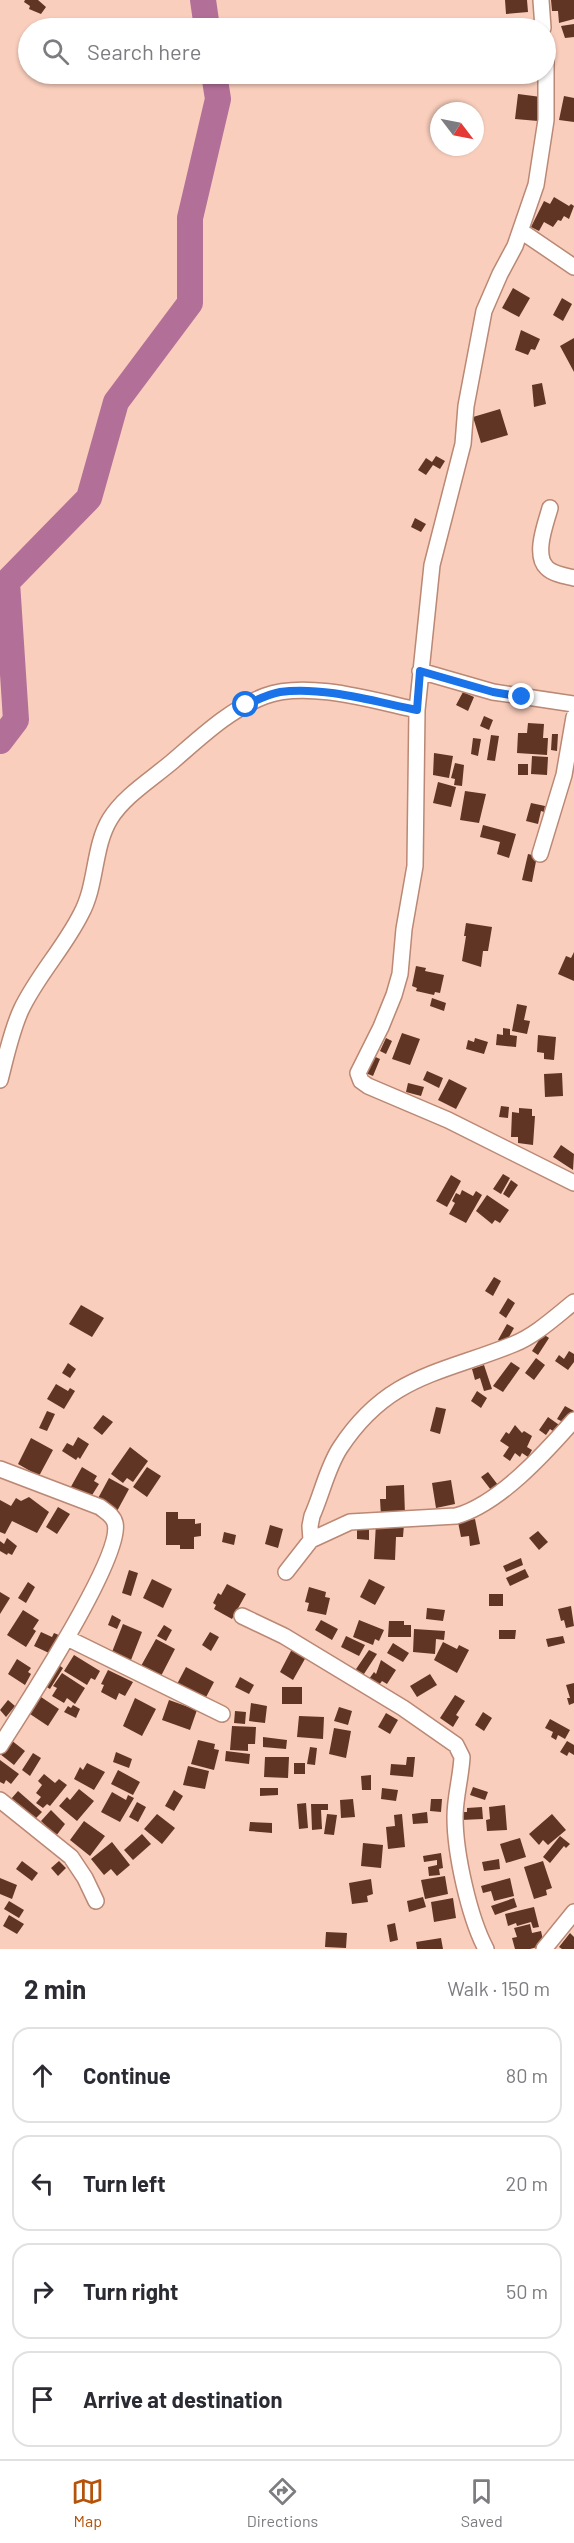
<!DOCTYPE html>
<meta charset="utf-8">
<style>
:root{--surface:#fff;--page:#f2f2f3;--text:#2b2b33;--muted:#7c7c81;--line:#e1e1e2;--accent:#b45309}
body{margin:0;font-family:Barlow,sans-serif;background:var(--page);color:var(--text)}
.compass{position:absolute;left:430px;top:102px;width:54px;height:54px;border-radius:50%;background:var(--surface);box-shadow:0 2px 4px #0004;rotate:122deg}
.stop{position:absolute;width:18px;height:18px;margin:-14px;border:4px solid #1a73e8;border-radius:50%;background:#fff}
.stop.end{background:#1a73e8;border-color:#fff;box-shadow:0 2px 6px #0008}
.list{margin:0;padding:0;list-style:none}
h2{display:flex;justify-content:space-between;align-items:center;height:78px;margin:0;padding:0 24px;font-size:26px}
h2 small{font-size:20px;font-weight:400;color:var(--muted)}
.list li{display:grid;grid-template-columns:39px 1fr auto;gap:18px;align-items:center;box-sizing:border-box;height:96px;margin:0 12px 12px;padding:0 12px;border:2px solid var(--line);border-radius:18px}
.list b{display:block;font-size:22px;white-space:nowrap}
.list em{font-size:20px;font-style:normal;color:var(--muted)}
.icon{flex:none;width:33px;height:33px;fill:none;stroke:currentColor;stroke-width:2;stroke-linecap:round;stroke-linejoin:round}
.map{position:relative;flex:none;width:574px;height:1949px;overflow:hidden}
.search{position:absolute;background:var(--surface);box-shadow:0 2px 4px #0004;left:18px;right:18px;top:18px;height:66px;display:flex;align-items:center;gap:15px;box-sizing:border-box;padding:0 21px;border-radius:33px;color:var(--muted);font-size:22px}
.sheet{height:510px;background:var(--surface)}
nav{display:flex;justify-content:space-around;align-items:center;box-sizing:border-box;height:84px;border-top:2px solid var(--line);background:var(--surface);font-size:16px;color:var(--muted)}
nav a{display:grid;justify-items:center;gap:3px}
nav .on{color:var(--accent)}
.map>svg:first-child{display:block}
</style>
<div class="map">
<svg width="574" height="1949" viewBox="0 0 574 1949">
<rect width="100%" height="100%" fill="#f9cebc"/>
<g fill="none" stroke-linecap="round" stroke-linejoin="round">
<path stroke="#b26f98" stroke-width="26" d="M203,0l4,28
M0,741l16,-21 -9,-138 82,-84 27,-96 74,-99v-85l28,-119 -4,-25"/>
</g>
<path fill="#603523" d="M25,0h13l8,7 -5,7 -12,-5 1,-3 -6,-4z
M505,0h22l1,12 -22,2z
M551,0h23v19l-15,4 -1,-12h-6z
M574,24v13l-9,1 -4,-12z
M518,94l23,3 -3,24 -23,-2z
M564,96l10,2v24l-15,-2z
M554,197l15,9 2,-2 3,2 -5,13 -5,-3 -3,5 -3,-1 -5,7 -9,-5 -5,9 -8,-4 13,-26 6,3z
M513,288l17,10 -11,19 -17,-9z
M562,298l10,6 -9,17 -10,-6z
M521,330l19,9 -5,11 -4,-1 -3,6 -13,-5z
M574,338v34l-14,-26z
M542,383l4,21 -12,3 -2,-22z
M500,409l8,26 -27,8 -8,-26z
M436,456l9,5 -5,8 -7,-4 -7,10 -8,-5 8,-12 6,4z
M415,518l11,6 -5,8 -10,-5z
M463,692l11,5 -6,14 -12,-6z
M484,716l9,4 -4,10 -9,-4z
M528,723l16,1 -1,14h5l-1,17 -30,-2 1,-20h9z
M552,734h6l-1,17 -6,-1z
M491,735l8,1 -4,25 -8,-1z
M473,738l8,1 -3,17 -7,-2z
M434,753l19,3 -4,22 -16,-3z
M532,756l16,1 -1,18 -16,-1z
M455,763l9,2 -2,21 -8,-1 1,-6 -4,-1z
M518,764h10v11h-10z
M438,782l18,5 -5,20 -18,-4z
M465,791l21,3 -7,29 -19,-3z
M531,803l14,3 -1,6 -3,-1 -3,13 -12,-3z
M483,825l33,9 -7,24 -12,-4 3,-12 -20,-5z
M528,854l9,2 -5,26 -10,-2z
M466,923l26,4 -4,24h-5l-2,16 -19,-6 4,-25h-2z
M574,952v29l-16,-7 8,-18 5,2z
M416,966l10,2 -1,3 19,4 -4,18 -5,-1 -1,3 -18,-4 1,-3 -5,-2z
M432,998l14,5 -2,8 -14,-5z
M517,1004l10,2 -3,14 6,1 -3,13 -15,-3z
M503,1028l7,1v6l7,1 -1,11 -20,-2 1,-11 6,1z
M402,1033l18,6 -10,26 -18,-6z
M538,1035l18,2 -2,23 -10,-1v-6l-7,-1z
M386,1038l6,3 -6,13 -6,-3z
M475,1038l13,4 -4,12 -18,-5 2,-9 6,2z
M371,1055l9,4 -7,17 -10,-4z
M427,1071l16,7 -4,10 -16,-8z
M562,1073l1,23 -18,1 -1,-23z
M449,1079l18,9 -11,21 -18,-9z
M408,1083l16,4 -3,9 -15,-4z
M501,1106l8,1 -1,11 -9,-1z
M519,1108l13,1v7h3l-2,29 -15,-2v-6h-7l1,-25 7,1z
M561,1145l13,9 -1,16 -20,-13z
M503,1174l7,4 -9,16 -8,-5z
M451,1175l10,6 -14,26 -11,-6z
M511,1180l7,5 -9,13 -6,-4z
M462,1190l11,6 3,-5 6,4 -16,28 -17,-9 6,-11 -3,-2 4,-8 4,2z
M487,1195l22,15 -9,13 -5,-3 -3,4 -16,-13z
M494,1277l7,4 -8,15 -8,-5z
M508,1298l7,5 -9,15 -7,-5z
M81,1305l23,13 -12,19 -23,-13z
M507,1324l7,4 -9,16 -7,-4z
M543,1334l6,4 -11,17 -6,-4z
M569,1351l5,3v8l-6,8 -13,-9 4,-6 5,4z
M536,1358l9,7 -11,15 -9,-7z
M511,1362l9,6 -17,24 -10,-6z
M68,1363l8,6 -6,9 -8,-5z
M484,1365l8,24 -8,2 -4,-13 -5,2 -3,-11z
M56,1384l12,7 2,-3 5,3 -11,18 -17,-10z
M477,1391l10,7 -6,10 -10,-7z
M565,1406l9,5 -7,13 -10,-5z
M436,1407l10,2 -6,25 -10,-3z
M47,1411l8,3 -8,17 -8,-3z
M103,1415l10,7 -11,13 -9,-7z
M548,1417l14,10 -5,7 -7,-5 -4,6 -7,-5z
M515,1425l7,8 2,-2 8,5 -5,11 5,3 -4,7 -6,-4 -2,4 -5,-4 -5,8 -7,-5 6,-9 -9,-6 6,-9 3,2z
M78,1437l11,7 -9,15 -2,-2 -2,3 -14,-9 5,-8 6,3z
M31,1438l22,12 -14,26 -21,-12z
M130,1447l18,14 -15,21 -6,-4 -4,5 -12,-9z
M82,1467l15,9 -3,5 5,3 -10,16 -21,-8z
M147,1467l14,9 -14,21 -14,-10z
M488,1472l10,13 -7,5 -10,-13z
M109,1478l20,11 -13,24 -20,-11z
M451,1480l4,24 -19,4 -4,-25z
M404,1485l1,30 -24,1 -1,-17h6v-13z
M29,1497l20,15 -12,21 -25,-12 -7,13 -5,-2v-32l11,6 5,-8 5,3z
M58,1507l12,7 -13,20 -11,-7z
M166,1512h12v7h17v5l6,-1v13l-7,1v12h-14v-4h-14z
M475,1519l5,25 -10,2 -1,-10 -8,1 -3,-15z
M376,1523l28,1 -1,13h-7l-1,23 -21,-1z
M270,1525l13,4 -5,19 -13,-4z
M357,1527l12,1v12l-12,-1z
M538,1531l10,11 -9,8 -10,-12z
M224,1532l12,3 -2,10 -12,-3z
M7,1538l10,8 -5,9 -4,-2 -1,2 -7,-4v-10l4,3z
M521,1558l2,7 -17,7 -3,-6z
M525,1569l4,8 -19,9 -4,-8z
M129,1570l9,3 -7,23 -9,-3z
M152,1579l20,10 -9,19 -20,-10z
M369,1579l16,8 -10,18 -15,-8z
M28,1582l7,5 -9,16 -8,-5z
M227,1584l19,10 -14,25 -18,-10 2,-4 -3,-2 5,-10 3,2z
M309,1587l17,5 -1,5 5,1 -4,17 -19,-4 2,-8 -4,-1z
M0,1592l10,6 -10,16z
M489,1594h14v12h-14z
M571,1606l3,20 -8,2 -2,-8 -3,1 -3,-12z
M427,1608l18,2 -2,11 -17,-2z
M23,1610l16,10 -6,9 3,2 -10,16 -19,-12z
M112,1615l9,5 -4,9 -9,-4z
M321,1620l17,9 -6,11 -17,-10z
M359,1620l25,10 -5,11 -4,-2 -2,6 -20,-8z
M389,1621h15v4h7v12h-23z
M123,1624l19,8 -11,28 -19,-8z
M164,1625l8,5 -6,11 -9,-5z
M414,1629l31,2 -1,9 -8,-1 -1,15 -22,-2z
M499,1630h17l-1,9h-16z
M41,1632l11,5 2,-4 7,3 -6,12 -3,-2 -3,7 -15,-7z
M210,1632l9,5 -8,14 -9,-6z
M346,1636l19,9 -6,11 -18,-9z
M563,1636l2,7 -17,4 -2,-8z
M156,1639l19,10 -14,27 -20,-10z
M443,1642l14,7 2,-4 10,5 -12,23 -23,-13z
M393,1643l16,10 -6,9 -16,-9z
M292,1649l14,8 -13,23 -13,-8z
M369,1650l8,4 -15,23 -8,-5z
M74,1655l26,16 -5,9 -4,-2 -4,7 -23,-14z
M17,1659l14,9 -3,4 3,2 -6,11 -17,-11z
M381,1660l15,10 -9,14 -5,-3 -3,4 -10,-6 5,-7 2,2z
M57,1664l6,4 -13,21 -7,-4z
M186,1667l28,15 -10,19 -28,-15z
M108,1670l25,12 -8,14 -6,-3 -3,7 -15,-8 3,-7 -3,-1z
M62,1673l23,15 -10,16 -8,-6 -3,5 -12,-7 5,-8 -4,-2z
M430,1674l7,11 -20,12 -7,-11z
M240,1677l14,8 -5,9 -14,-7z
M574,1683v20l-5,2 -2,-7h3l-4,-13z
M282,1687h20v17h-20z
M455,1695l10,6 -9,14 3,2 -6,10 -13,-9z
M41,1697l18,12 -11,17 -18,-12z
M135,1698l21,11 -14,27 -19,-10z
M8,1700l7,6 -9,11 -6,-7z
M169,1700l28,10 -7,20 -28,-10z
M251,1703l16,3 -2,17 -16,-2z
M73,1705l7,4 -4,9 -12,-6 4,-6 3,2z
M339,1707l13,4 -4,14 -14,-4z
M235,1711l11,1 -1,12 -11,-1z
M483,1712l9,6 -8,13 -9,-6z
M386,1713l12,7 -8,14 -12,-7z
M299,1716l25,1 -1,22 -26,-2z
M550,1719l20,11 -5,9 -7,-4 -2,5 -5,-3 2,-5 -8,-4z
M232,1726l24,1 -1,17h-7v7l-18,-1z
M334,1728l17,3 -5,27 -17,-4z
M263,1737l24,3 -1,9 -23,-2z
M11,1740l14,11 -11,14 -14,-11z
M198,1740l17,4 -1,5 5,1 -5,20 -23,-6z
M567,1741l7,4v10l-5,-3 -2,4 -7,-4z
M310,1747l7,1 -2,17 -8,-1z
M226,1751l24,3 -1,10 -24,-3z
M116,1752l16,7 -3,9 -16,-6z
M33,1753l8,5 -11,18 -8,-6z
M265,1757h24l-1,21 -24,-1z
M407,1757h8l-2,20 -23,-2 1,-11 15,1z
M0,1760l19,14 -8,10 -5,-4 -2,4 -4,-2z
M87,1763l18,9 -11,18 -20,-11 6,-12 3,3z
M294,1763h11v11h-11z
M188,1766l21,5 -4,18 -22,-4z
M118,1770l22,12 -7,13 -22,-11z
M44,1774l11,9 4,-4 8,6 -17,21 -3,-2 -4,4 -7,-5 5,-6 -5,-4 6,-8 -4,-4z
M371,1775v15h-9l-1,-14z
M473,1787l15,5 -3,8 -15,-5z
M260,1788h18v7l-18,1z
M382,1788l16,2 -2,11 -15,-2z
M79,1789l15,12 -17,20 -18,-15 8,-9 3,3z
M174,1790l9,6 -9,15 -9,-5z
M18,1791l24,21 -7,7 -24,-20z
M112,1792l14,8 2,-5 6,3 -14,24 -19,-10z
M353,1799l2,18 -14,1 -1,-18z
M431,1799h11l-1,13 -11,-1z
M137,1802l9,5 -8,15 -9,-5z
M306,1803l2,25 -9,1 -2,-25z
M311,1804h17v6h-7l1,19 -10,1z
M505,1805l2,25 -20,1 -1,-11 4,-1 -1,-12z
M482,1807l1,12 -22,1v-8h6v-4z
M51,1810l14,14 -9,12 -15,-15z
M427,1812l1,11 -15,1 -1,-10z
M157,1814l18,14 -13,16 -18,-15z
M327,1814l10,1 -3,20 -10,-1z
M402,1814l3,33 -17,2 -2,-22 9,-1 -1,-11z
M552,1814l14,16 -18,15 -5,-5 -4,5 -10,-11z
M84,1821l21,15 -15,20 -20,-16z
M250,1822l22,1v10l-23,-2z
M142,1834l9,10 -18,16 -9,-10z
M560,1836l10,8 -4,4 -2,-2 -14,17 -7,-6z
M520,1838l6,19 -20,6 -6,-19z
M112,1842l18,23 -13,11 -6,-7 -7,6 -13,-16z
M363,1843l20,2 -2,23 -20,-2z
M441,1853l2,15 -4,1 1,6 -11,1 -1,-9 9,-2v-5l-13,2 -1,-6z
M499,1859l1,10 -16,2 -2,-9z
M22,1861l16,12 -6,8 -16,-12z
M59,1861l7,7 -8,8 -7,-8z
M543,1861l9,27 -6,2 1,5 -13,4 -10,-32z
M445,1876l3,18 -23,5 -4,-19z
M0,1878l17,7 -5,14 -12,-5z
M510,1878l4,18 -20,5 -3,-10 -8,2 -2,-7z
M371,1879l2,15 -6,2 1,6 -16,2 -3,-21z
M423,1897l3,10 -17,5 -2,-11z
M453,1898l3,20 -22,4 -3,-20z
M514,1898l3,9 -22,8 -4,-9z
M9,1901l15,9 -5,8 -15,-9z
M534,1907l5,20 -6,1 -2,-6 -14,4 -1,-3 -8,3 -3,-12z
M9,1915l15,9 -7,10 -14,-8z
M395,1923l3,17 -8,2 -3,-17z
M530,1924l2,9 9,-2 3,14 -14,4h-15l-3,-11 5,-1 -3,-9z
M326,1932l21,1 -1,15 -21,-1z
M570,1933l4,4v12h-12l-3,-2z
M441,1938l2,11h-26l-1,-7z"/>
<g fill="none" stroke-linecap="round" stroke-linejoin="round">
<defs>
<path id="minor" d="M541,0l2,28
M546,58v62l-10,65 -21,61 -15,28 -16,37 -18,95 -3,38 -31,121 -15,145 -2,156 -11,63 -4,45 -6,21 -13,32 -23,46 3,8 7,5 80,34 126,63
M521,231l53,36
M550,508c-4,15 -17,47 -3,60 6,6 19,8 27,10
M420,671l73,21 81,12
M540,854l24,-79 10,-58
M0,1080c6,-23 11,-48 21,-70 16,-34 43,-62 60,-96 16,-29 12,-67 29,-95 14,-23 42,-40 63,-58 28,-24 57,-52 92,-65 42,-16 110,5 152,14
M0,1469l100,38c6,5 13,8 15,16 9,32 -94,190 -115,223
M311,1540l-1,-14 2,-10c10,-22 15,-48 28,-68 48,-73 100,-74 174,-104 22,-9 41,-27 60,-42
M286,1572l25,-32 39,-18 106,-6c43,-12 89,-63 118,-96
M242,1616l42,20 119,72 53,37 6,12c-1,20 -7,40 -7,60 0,36 14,100 31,132
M67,1638l155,76
M0,1800l71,57 14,21 11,23
M544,1949l30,-37"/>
</defs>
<use href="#minor" stroke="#ba8874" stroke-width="18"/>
<use href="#minor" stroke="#fff" stroke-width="15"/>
</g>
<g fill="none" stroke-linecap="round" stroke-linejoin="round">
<path stroke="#1a73e8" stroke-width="8" d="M246,705c11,-5 22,-11 34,-13 43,-6 96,10 137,18l3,-39 73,21 29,5"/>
</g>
</svg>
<svg class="compass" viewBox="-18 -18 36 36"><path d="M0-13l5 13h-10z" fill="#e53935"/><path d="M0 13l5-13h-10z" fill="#7c7c81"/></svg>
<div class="stop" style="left:246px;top:705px"></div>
<div class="stop end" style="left:522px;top:697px"></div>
<div class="search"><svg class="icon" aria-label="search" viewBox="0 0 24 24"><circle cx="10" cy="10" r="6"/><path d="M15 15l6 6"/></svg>Search here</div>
</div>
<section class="sheet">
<h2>2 min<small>Walk · 150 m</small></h2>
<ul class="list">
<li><svg class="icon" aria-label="ahead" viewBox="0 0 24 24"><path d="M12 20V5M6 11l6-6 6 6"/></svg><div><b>Continue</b></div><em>80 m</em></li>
<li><svg class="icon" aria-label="left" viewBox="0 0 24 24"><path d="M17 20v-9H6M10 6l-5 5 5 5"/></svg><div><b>Turn left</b></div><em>20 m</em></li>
<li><svg class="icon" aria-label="right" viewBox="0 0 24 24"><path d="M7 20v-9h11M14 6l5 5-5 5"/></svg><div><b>Turn right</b></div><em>50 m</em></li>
<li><svg class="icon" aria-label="arrive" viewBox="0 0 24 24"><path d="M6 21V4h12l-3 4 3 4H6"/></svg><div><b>Arrive at destination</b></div></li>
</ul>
</section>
<nav>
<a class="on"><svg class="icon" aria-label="map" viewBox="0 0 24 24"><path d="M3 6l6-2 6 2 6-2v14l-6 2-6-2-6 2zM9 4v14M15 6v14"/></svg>Map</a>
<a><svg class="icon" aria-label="directions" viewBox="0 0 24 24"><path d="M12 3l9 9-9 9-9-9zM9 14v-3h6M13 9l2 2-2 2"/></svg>Directions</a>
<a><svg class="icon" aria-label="saved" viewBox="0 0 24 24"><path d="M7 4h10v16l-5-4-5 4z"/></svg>Saved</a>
</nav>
